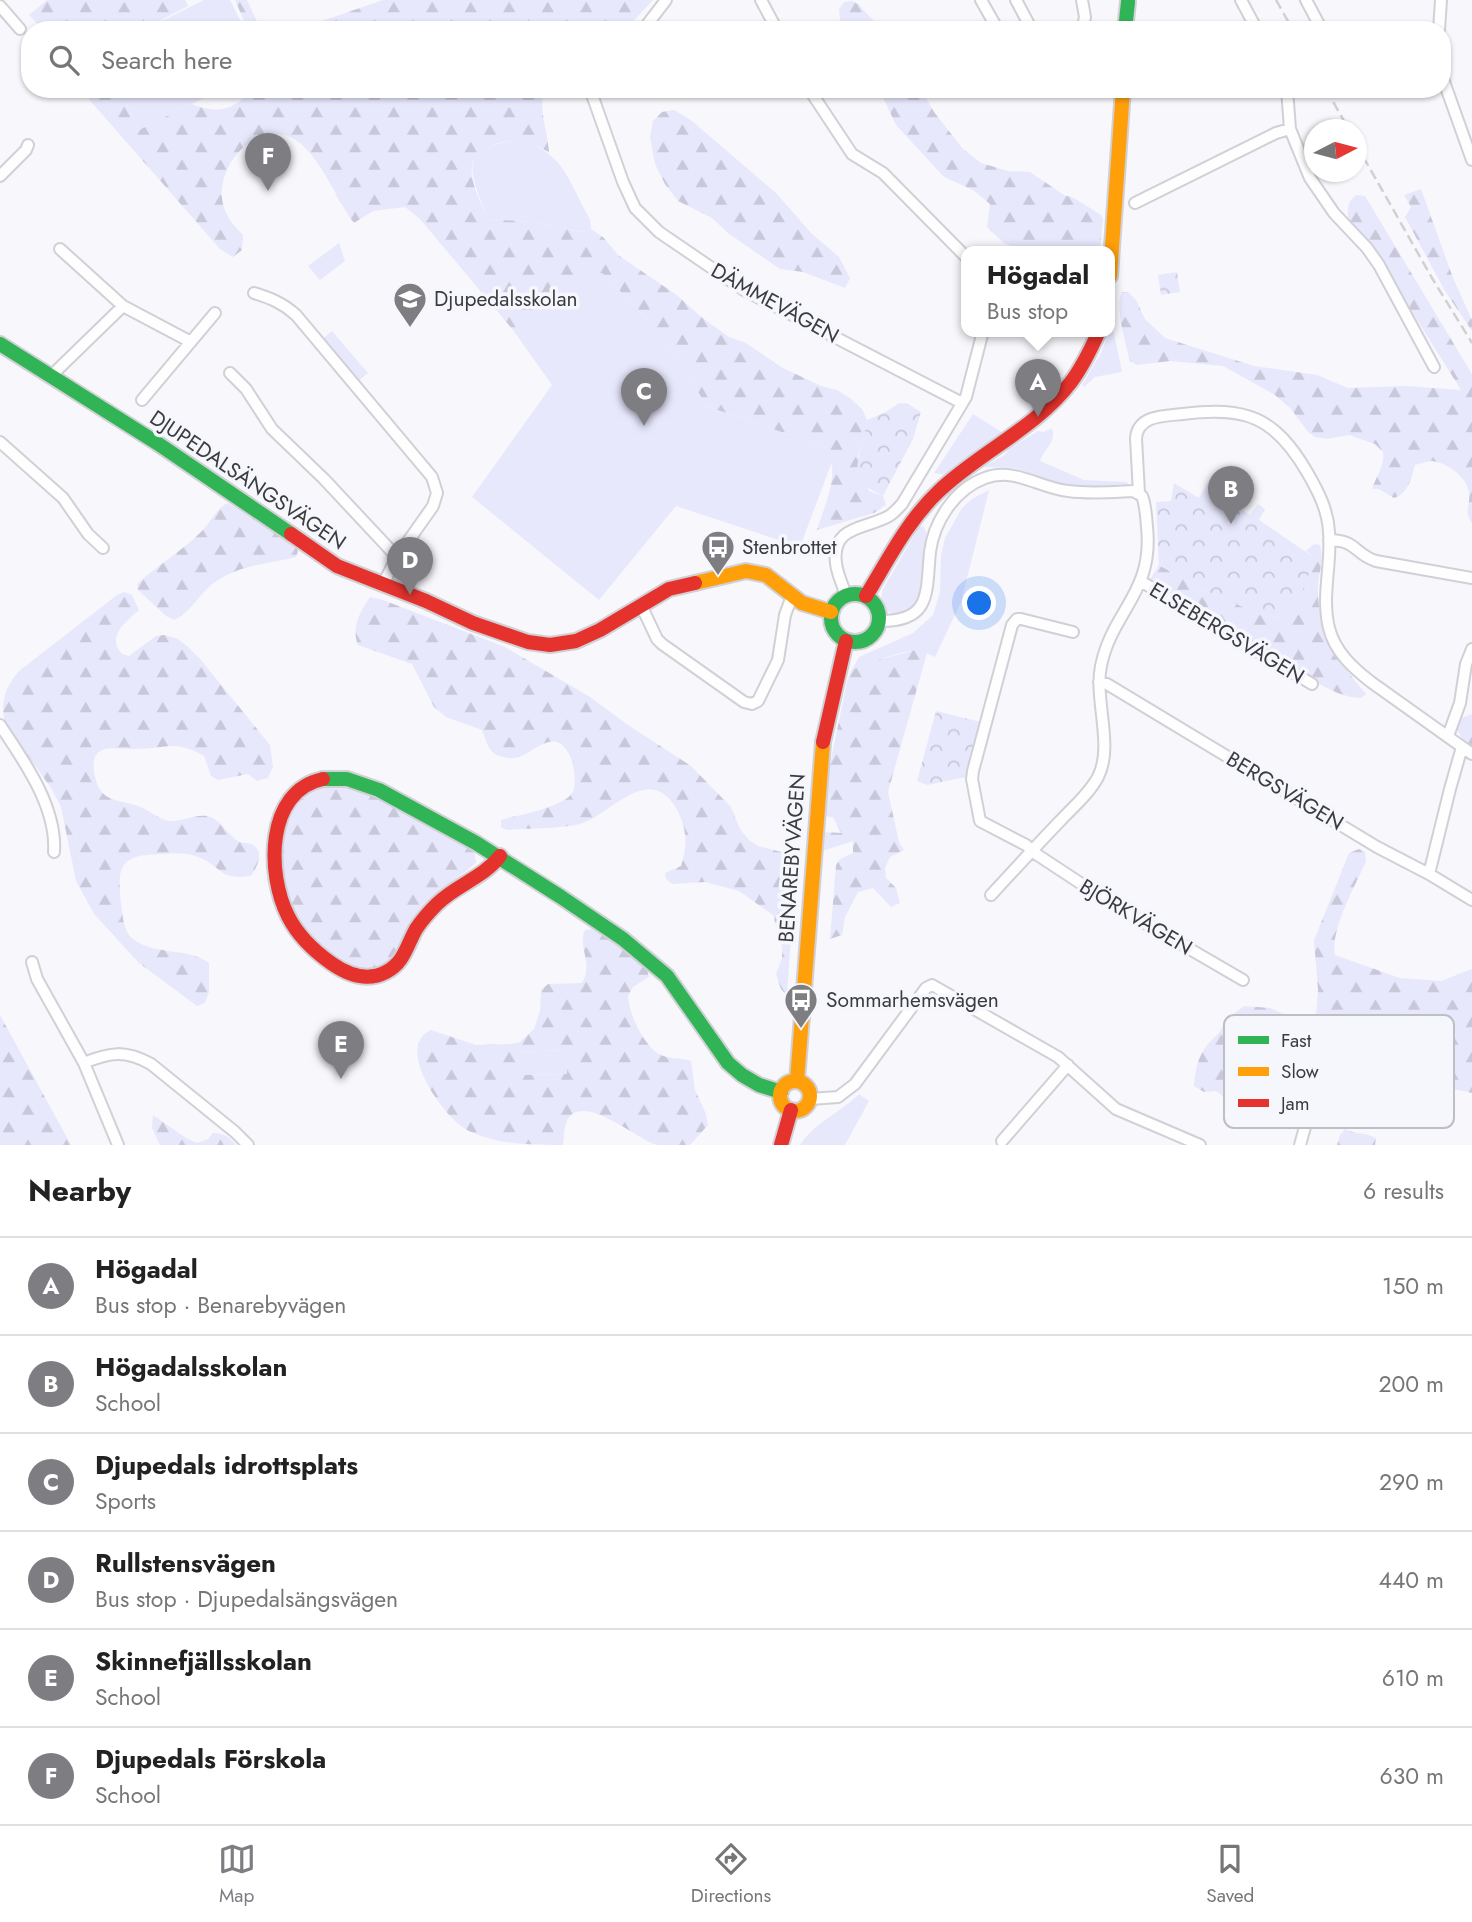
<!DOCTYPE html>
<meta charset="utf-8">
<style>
:root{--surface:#fff;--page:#f2f2f2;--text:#222;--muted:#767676;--line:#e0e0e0;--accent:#7d7d82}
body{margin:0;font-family:Jost,sans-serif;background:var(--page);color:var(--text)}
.compass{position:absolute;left:1304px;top:119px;width:63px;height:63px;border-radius:50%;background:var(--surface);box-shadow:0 2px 5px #0004;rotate:84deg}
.you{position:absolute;left:980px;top:604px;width:24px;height:24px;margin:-18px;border:5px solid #fff;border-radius:50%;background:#1a73e8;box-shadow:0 0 0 10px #1a73e833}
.badge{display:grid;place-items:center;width:46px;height:46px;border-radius:50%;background:var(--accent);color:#fff;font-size:23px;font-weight:700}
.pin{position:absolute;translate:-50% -58px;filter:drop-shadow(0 2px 4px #0008)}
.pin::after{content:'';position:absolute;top:37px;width:24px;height:21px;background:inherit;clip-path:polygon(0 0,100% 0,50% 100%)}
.popup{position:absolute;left:961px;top:246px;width:154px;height:91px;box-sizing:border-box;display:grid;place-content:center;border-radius:14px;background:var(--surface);filter:drop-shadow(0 2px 5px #0005);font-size:23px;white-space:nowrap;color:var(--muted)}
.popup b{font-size:26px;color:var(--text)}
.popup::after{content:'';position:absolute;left:50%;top:100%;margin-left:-14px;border:14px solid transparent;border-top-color:var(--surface)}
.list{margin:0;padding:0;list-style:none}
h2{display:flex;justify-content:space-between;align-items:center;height:91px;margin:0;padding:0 28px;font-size:30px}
h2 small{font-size:23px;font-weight:400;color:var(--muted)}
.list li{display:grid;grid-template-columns:46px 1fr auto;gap:21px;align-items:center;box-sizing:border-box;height:98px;padding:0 28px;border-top:2px solid var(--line)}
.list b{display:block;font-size:26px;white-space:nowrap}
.list p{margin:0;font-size:23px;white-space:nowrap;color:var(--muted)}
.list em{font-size:23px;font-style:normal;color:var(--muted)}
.icon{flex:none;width:38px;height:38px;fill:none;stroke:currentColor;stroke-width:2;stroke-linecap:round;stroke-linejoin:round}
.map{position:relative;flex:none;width:1472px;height:1145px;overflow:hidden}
.search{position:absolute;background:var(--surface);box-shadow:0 2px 5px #0004;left:21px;right:21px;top:21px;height:77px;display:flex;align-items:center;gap:18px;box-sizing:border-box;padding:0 24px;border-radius:28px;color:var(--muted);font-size:26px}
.sheet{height:679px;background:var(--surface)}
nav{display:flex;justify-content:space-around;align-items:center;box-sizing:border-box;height:98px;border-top:2px solid var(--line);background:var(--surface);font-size:19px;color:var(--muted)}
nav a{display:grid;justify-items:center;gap:4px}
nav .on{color:var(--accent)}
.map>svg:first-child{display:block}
</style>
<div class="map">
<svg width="1472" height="1145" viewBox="0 0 1472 1145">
<defs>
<pattern id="forest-firs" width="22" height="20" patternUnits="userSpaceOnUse" patternTransform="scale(1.75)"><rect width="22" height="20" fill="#e8e8fd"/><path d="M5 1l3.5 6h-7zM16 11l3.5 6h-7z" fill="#c8c8da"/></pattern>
<pattern id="park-crowns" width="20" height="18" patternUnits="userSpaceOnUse" patternTransform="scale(1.75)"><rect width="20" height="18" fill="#e8e8fd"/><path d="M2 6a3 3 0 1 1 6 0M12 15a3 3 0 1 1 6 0" fill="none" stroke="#c8c8da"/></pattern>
</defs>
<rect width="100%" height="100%" fill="#f7f7fc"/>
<path fill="#e8e8fd" d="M204,0h26l15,30h-101z
M119,89h103l-83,41z
M519,140c47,13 49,42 71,79l1,10 -10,3 -47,-10 -46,-3c-18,-46 -33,-72 31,-79z
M339,243l6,18 -25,19 -12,-14z
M602,273c41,40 78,82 104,133l119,41 8,12 -33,88 -124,-41 -77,94 -127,-103 80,-112 -39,-55 10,1 69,-57z
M1112,324l10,48 -27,5 -11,10 -2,-2 19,-32z
M332,331l36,42 -11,9 -36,-42z
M973,414l30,19 -50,38 -7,4 -12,-2z
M1052,428c5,14 -8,21 -12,33l44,19 43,2 1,3 -22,3 -37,-2 -55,-18 -31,-1 22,-12 4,-6 29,-18 6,1z
M989,490l-28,112 -26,55c-7,-3 -15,-7 -22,-6 -15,1 -49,13 -62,20l8,-14 54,-24 20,-18 7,-23 1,-37 4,-17 17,-30 10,-9z
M923,526l4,8c-7,22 0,51 -9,66 -13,23 -43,17 -35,-11l36,-62z
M567,1050l1,24 -49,1 -1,-23z
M859,1094l10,7 -24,44h-45c15,-23 40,-32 59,-51z"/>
<path fill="url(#forest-firs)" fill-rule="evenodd" d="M47,0h138l3,6 -46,24h-99l-14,-15z
M235,0h12l14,30h-13z
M383,0h270l-28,30h-329z
M852,1l6,3 24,26h-41l-2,-21 5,-7z
M80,89h39l20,41 52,-26c26,10 43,7 61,-15h292c-5,26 3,38 5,63 -22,-11 -42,-16 -64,-3 -6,4 -12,9 -13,17 -3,16 10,38 16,53l46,3 47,10 10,-3 13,9 14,17 60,41 22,20 29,21 17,6 35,24 40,19 16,4 13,8 12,11 5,11 -1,11 -8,25 11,35 14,5 3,9 -12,8 -57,17c8,-27 25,-58 8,-83l-119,-41c-26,-51 -63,-93 -104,-133l-10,2 -69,56 -10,-1 -93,-111 -15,-12 -32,4 -19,12c-18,-23 -36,-74 -64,-86 -37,-16 -76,32 -67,67 3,13 11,22 20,31l-1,15 -9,7 -13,-8z
M879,89h42l13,23 29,37 18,14 27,8 22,1 34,23 10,3 27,17 2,4 -3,32h-79l-17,-8 -17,-16 3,-23 -17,-14 -29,-13 -48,-52z
M674,110l18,11 85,73 34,39 28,24 11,21 -5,10 -42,-16 -23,-3 -51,-35 -17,-16 -34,-17 -13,-17 -10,-20 -5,-27 3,-16 9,-9z
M1421,189l32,89 19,42v11l-27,-40 -40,-74 6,-10 -7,-12z
M1356,195l9,1 107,178v149c-9,-11 -1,-19 -3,-31 -2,-15 -22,-29 -37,-31 -5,0 -12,3 -17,4 -4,13 -6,28 -21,33l-15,-9h-7c4,-13 13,-22 11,-37l-8,-8 -26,-9 -22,4 -12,-2 -7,-5 -17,-23 -16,-14 -52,-29 -53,-5 -33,4 -7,-4c-4,-16 -16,-56 -8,-69h6l8,8 9,19 20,19 89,28 63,9 31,13 58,-2 55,4 -62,-99 -50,-68c-2,-12 -3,-20 7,-28z
M228,503l66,41 4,7 -2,6c-27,7 -53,7 -78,23 -17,10 -26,32 -44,40l-8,-4 -28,-26 -1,-6c21,-19 45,-33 65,-53 9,-9 15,-24 26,-28z
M1314,544l6,1c5,17 -3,31 -2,48 1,42 22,70 48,101l-5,4c-30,0 -65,-31 -90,-46 -41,-23 -82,-44 -122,-71l10,-16 42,24 66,28 20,1 28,-60 -9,-7z
M124,592l8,3 7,15c-14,13 -33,26 -17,44l7,2 27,-20 9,-1 13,4 10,8 13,13 69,85 3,22 -5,11 -11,3 -9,-7 -30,6 -7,-4 -7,-20c-31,-17 -37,-7 -68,-7 -18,1 -46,-9 -42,22 4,29 18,28 41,34 12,3 22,14 34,16 12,1 26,-7 38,-5 13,3 19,16 29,24 5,4 10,2 15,4 15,7 6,23 0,32 -32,5 -29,-10 -53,-19 -12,-5 -24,-4 -37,-3 -41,1 -44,11 -40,50 2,11 2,27 12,35 23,17 54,8 76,24v29l-4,11 -8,3 -58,-43 -45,-49 -18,-33 -15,-74 -10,-19 -46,-65c-5,-22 0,-35 14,-52l98,-76z
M370,597l13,3 122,47 85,50 38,28 63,41 40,41 9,22 9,11 9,6 31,8 7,6 -9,136 -6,-7 -5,-15 6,-16v-11l-9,-32 -34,-24 -34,-9 -33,2 -6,-5 -1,-6 16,-7c7,-20 6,-39 -5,-58 -27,-45 -63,4 -93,15 -19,6 -54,5 -76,7l-6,-3v-7c16,-5 69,-13 73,-31 2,-9 0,-25 -4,-33 -15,-32 -36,-2 -55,2 -5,1 -11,-1 -16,-2 -11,-4 -13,-16 -17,-26l-36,-13 -12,-10 -22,-43 -54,-19c-7,-18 2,-33 12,-48z
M916,650l11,3 -39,139 11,50 5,8 -14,7 -5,11 1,10 10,10 4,15 -9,4 -18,-19 -15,4 -13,25 -3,18 -12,4 6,-74 4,-6 13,-6v-12l-31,10 2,-19 17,1 -8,-16 -10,-1 -1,-13 25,-121 4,-11 14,-8z
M1472,714v32l-10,-7 -6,-11 3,-9z
M331,784c53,5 98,38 143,65l2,14 -48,38 -34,55 -11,9 -15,6 -13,-1 -32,-19 -28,-29 -15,-45 5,-62 20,-23 15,-7z
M1359,849l6,3 1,9c-10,24 -36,68 -31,94l65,23 41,3 31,-12v124c-27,-6 -54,-10 -81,-15 -35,-8 -71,-29 -107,-17l-17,51 -11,9 -14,-1 -12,-18 -14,-11 -12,1 -10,-6c2,-23 6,-36 23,-51 4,-4 6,-10 9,-14 5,-6 12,-10 18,-15l26,2 30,13 16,-5 2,-26 -4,-50 35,-87z
M591,929c20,8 55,25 58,48l-16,10 -5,9c1,17 15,49 31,58 10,6 21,3 32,7l4,29 11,24 2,11 -18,20c-10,0 -23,0 -33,0 -19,-4 -78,-57 -91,-22 -2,6 -2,15 -3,22 -31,0 -67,0 -96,-15 -23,-12 -74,-83 -36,-100l45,15 35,-1 9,-2 14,-13 6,-18 1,-21 7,-6 34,-1c12,-20 -5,-36 3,-53zM566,1050l1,24 -47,1 -2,-23z
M0,1015l71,130h-71z
M153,1115l33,23 11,5 11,-4 5,-6c11,0 16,4 23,12h-76l-8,-17z
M1345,1129c11,6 21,3 31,9l-1,7h-38l3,-10z"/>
<path fill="url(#park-crowns)" d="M1177,272l3,20 -19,3 -3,-20z
M899,403l9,1 13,8 -8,27 -30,57 -24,-13c-6,-23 6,-41 8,-63l19,-8z
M1212,476l11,7 -6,11 33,21 8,-11 7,5 -6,11 56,38 -17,44 -11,16 -20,-1 -66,-28 -42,-24 -3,-63 15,-1 3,-18 25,15z
M936,711l45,11 -15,55 -39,8 -10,-4z"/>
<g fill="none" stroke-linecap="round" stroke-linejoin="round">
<defs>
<path id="street" d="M761,0l16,30
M981,0l17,30
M1016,0l16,30
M1082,0l3,17 -3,13
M1241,0l16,30
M1306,0l16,30
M0,6l20,23
M643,30l23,-30
M1439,30l2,-30
M1442,76l30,84
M590,89l33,93 12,26 24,24 85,58 218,113
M809,89l43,65 31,19 83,84
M1287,89l3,40 20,49 24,35 33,35 12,17 55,102
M0,176l26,-26 2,-5
M1135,203l141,-70 14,-4
M60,249l63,57 68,36
M254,293c16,5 29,10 42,22l136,162 5,16 -4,13 -36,51 -14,27
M230,373l16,16 26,40 52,50 73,78
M51,376l72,-70
M142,400l73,-87
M0,442l63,56 25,36 15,14
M1139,493l-3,-55c2,-23 28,-22 47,-24 63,-8 92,3 124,58 11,19 21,38 22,60 3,32 -8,64 0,96 6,24 24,40 42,54l101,72
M1329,540c28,0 25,14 47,21l96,17
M1142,582l170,102
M846,596c-3,-11 -9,-22 -10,-33 -5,-38 31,-34 53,-47 5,-3 9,-8 13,-12l64,-107 17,-66
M641,605l16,34 5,5 82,58 8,2 6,-3 20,-41 7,-45 7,-19
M879,621c53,1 47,-29 51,-69 4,-31 25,-63 55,-74 30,-11 54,10 83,13 22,3 44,1 65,0l9,5c4,10 4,21 5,31 7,66 -35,84 -46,139 -7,34 13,80 -3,111 -9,17 -25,30 -38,44 -23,24 -46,49 -69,74
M1073,632l-52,-13h-4l-5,6 -39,146 -1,8 8,42 46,24 10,9 73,48 134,78
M1099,682l8,2 270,163 52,27 43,26
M0,725c24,36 57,82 54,127
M1448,736l12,-33 6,-39 6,-15
M1429,874l21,-85 12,-42
M32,962l5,17 47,84 34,82
M84,1063c26,-11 41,-13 67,1l84,68 13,13
M810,1099l28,-2 17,-13 71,-96 6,-3 126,72 58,52 84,36
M1002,1141l66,-76
M1300,1145l10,-36 19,1 35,10"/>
<path id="fast" d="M1125,30l3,-28
M0,344l157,99 134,91
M831 618a24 24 0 1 1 48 0a24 24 0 1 1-48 0Z
M323,779h24l32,11 97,53 85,54 62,42 44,37 61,87 14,12 17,10 22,7"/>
<path id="slow" d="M1110,276l13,-187
M695,583l51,-12 20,4 36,28 29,9
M797,1081l26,-339
M780 1096a15 15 0 1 1 30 0a15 15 0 1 1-30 0Z"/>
<path id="jam" d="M291,534l46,32 89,35 47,22 55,19 22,3 26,-4 24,-11 69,-41 26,-6
M866,596c22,-36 42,-76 73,-105 41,-39 97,-63 132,-109 12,-16 20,-33 28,-51
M823,742l23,-101
M323,779c-58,12 -56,96 -35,137 10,20 26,35 43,47 17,12 36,19 55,9 18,-9 21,-27 30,-43 6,-9 13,-17 21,-25 19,-19 46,-26 63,-48
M781,1145l10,-35"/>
</defs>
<use href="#street" stroke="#d0d0d6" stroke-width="14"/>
<use href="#fast" stroke="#d0d0d6" stroke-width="18"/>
<use href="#slow" stroke="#d0d0d6" stroke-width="18"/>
<use href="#jam" stroke="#d0d0d6" stroke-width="18"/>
<use href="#street" stroke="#fefeff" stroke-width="10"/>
<use href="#fast" stroke="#30b455" stroke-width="14"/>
<use href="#slow" stroke="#ff9f0a" stroke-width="14"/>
<use href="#jam" stroke="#e5322d" stroke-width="14"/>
<path stroke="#d1d1d2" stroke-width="2.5" stroke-dasharray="10 5" stroke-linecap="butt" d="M1276,0l17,30
M1326,89l23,41
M1356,144l76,134 40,65"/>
</g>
<defs>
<symbol id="school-pin" viewBox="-11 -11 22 30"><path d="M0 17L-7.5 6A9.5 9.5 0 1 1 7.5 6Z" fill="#7d7d82" stroke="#f6f6fd"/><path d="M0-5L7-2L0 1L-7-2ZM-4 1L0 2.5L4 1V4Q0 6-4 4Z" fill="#fff"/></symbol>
<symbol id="bus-pin" viewBox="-11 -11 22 30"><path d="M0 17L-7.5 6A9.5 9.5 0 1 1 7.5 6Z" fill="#7d7d82" stroke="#f6f6fd"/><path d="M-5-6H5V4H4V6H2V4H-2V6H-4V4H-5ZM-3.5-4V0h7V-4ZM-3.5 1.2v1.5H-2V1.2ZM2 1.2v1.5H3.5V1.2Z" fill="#fff"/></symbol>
</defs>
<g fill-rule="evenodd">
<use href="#school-pin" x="391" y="280" width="38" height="52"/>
<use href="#bus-pin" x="699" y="528" width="38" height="52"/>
<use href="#bus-pin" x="782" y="981" width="38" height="52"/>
</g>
<g text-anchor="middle" stroke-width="7" stroke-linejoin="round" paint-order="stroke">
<g font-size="21" fill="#3b3b41" stroke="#f6f6fd" text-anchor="start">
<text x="434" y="306">Djupedalsskolan</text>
<text x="742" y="554">Stenbrottet</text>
<text x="826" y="1007">Sommarhemsvägen</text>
</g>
<g font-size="21" fill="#3b3b41" stroke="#f6f6fd">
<text transform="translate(775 303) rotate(29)" y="7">DÄMMEVÄGEN</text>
<text transform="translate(248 480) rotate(34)" y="7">DJUPEDALSÄNGSVÄGEN</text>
<text transform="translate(1227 633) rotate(31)" y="7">ELSEBERGSVÄGEN</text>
<text transform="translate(1285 791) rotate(31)" y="7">BERGSVÄGEN</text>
<text transform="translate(792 858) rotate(-86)" y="7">BENAREBYVÄGEN</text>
<text transform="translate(1136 917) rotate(31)" y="7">BJÖRKVÄGEN</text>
</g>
</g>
<rect x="1224" y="1015" width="230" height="113" rx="10" fill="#f6f6fd" stroke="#bebec5" stroke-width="2"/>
<rect x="1238" y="1036" width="31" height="8" fill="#30b455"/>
<rect x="1238" y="1067" width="31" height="9" fill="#ff9f0a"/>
<rect x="1238" y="1099" width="31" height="8" fill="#e5322d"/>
<g font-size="19" fill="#3b3b41">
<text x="1281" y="1047">Fast</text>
<text x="1281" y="1078">Slow</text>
<text x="1281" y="1110">Jam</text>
</g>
</svg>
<svg class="compass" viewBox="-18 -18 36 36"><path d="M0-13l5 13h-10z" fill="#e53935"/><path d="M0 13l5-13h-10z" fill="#767676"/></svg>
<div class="you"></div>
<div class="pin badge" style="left:1038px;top:417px">A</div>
<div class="popup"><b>Högadal</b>Bus stop</div>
<div class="pin badge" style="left:1231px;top:524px">B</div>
<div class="pin badge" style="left:644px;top:426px">C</div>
<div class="pin badge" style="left:410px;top:595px">D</div>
<div class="pin badge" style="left:341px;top:1079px">E</div>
<div class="pin badge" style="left:268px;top:191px">F</div>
<div class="search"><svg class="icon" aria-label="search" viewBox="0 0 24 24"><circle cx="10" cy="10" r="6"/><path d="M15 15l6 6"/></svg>Search here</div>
</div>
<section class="sheet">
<h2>Nearby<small>6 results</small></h2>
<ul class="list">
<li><span class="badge">A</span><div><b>Högadal</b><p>Bus stop · Benarebyvägen</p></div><em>150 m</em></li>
<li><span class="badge">B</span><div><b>Högadalsskolan</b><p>School</p></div><em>200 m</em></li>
<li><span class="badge">C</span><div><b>Djupedals idrottsplats</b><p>Sports</p></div><em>290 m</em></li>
<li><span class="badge">D</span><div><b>Rullstensvägen</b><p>Bus stop · Djupedalsängsvägen</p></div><em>440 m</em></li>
<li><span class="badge">E</span><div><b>Skinnefjällsskolan</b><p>School</p></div><em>610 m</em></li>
<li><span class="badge">F</span><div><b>Djupedals Förskola</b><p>School</p></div><em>630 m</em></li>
</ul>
</section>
<nav>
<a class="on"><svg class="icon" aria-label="map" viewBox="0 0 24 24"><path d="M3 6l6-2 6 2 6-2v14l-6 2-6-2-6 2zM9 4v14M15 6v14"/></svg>Map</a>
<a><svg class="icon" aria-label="directions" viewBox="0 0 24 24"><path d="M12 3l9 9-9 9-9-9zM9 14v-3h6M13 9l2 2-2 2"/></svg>Directions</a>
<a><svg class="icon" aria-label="saved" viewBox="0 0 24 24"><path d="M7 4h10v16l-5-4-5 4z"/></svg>Saved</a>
</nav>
